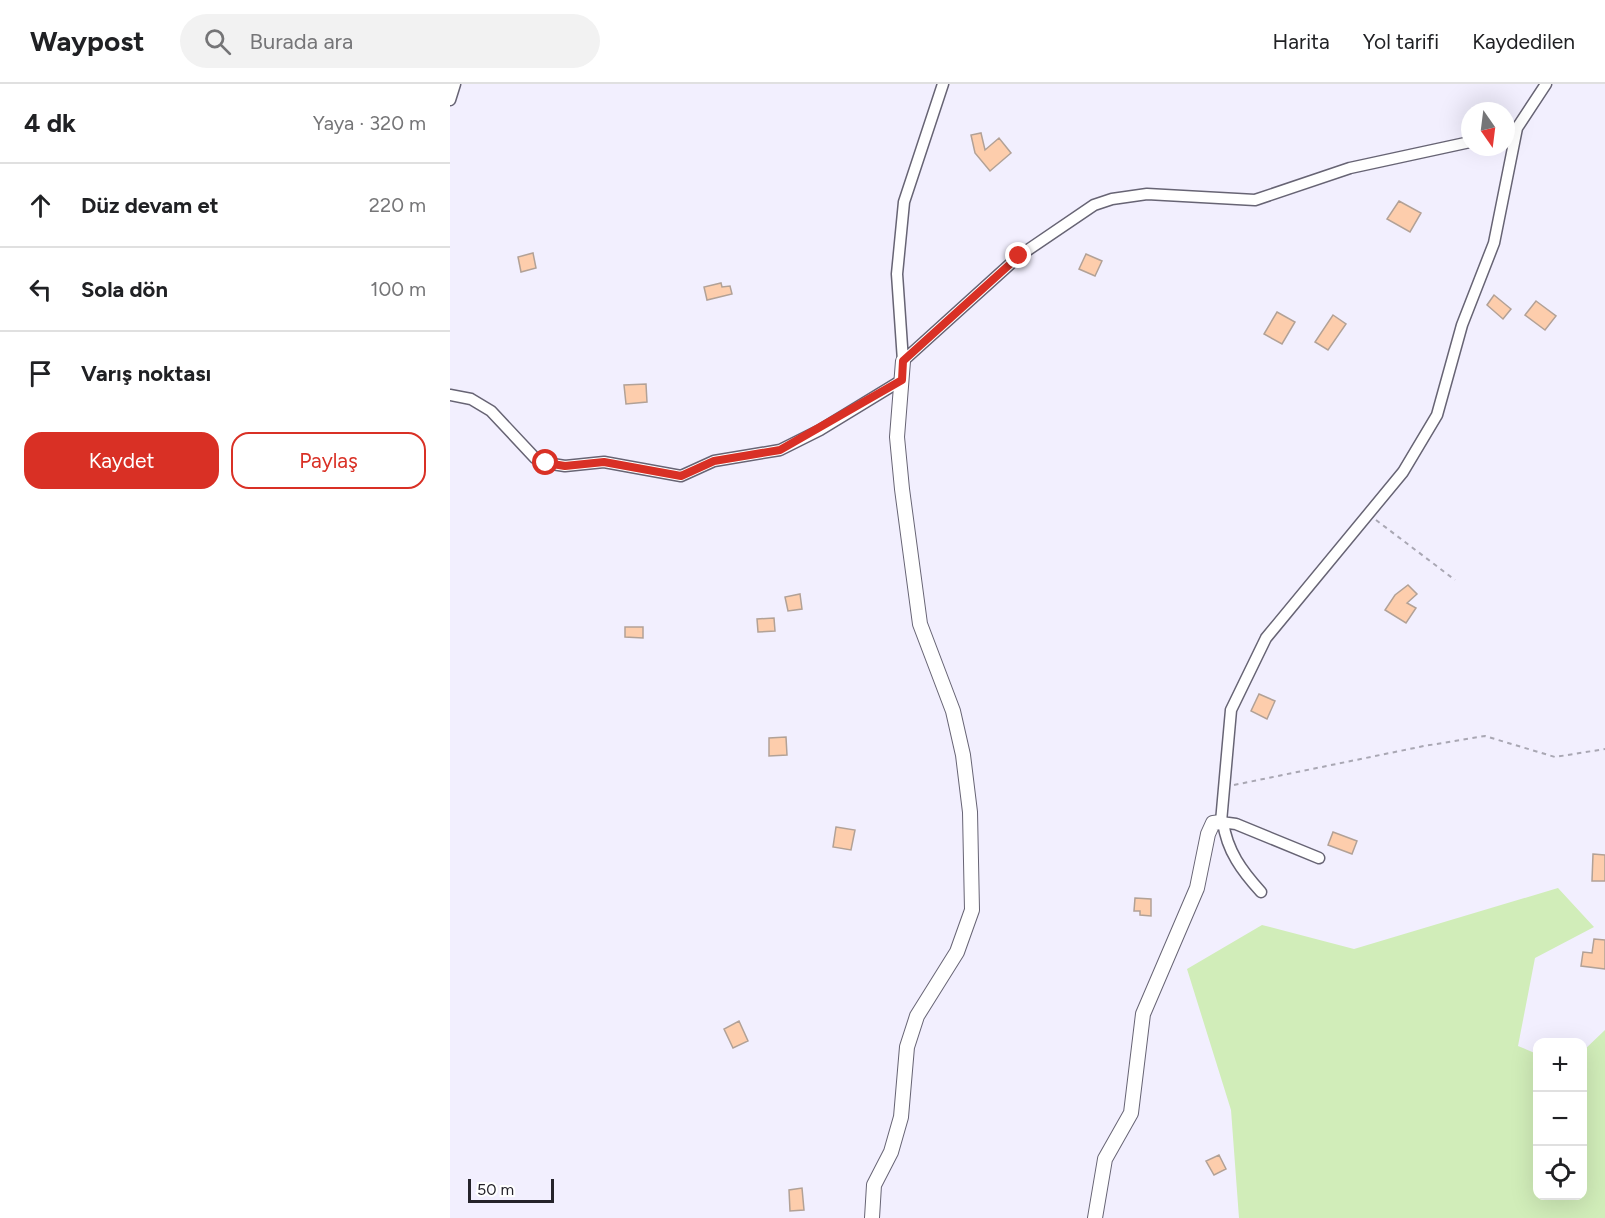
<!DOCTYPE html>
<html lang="tr">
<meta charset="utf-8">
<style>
:root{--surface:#fff;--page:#f2f2f2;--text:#202124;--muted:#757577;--line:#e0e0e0;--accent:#d93025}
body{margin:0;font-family:Figtree,sans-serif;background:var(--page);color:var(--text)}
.controls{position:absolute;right:18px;bottom:18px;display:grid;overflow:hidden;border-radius:12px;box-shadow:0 6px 24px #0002}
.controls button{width:54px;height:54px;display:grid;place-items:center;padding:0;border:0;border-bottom:2px solid var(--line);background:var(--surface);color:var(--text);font:30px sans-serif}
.compass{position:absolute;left:1011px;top:18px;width:54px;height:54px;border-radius:50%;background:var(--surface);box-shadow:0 6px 24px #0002;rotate:166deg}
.scale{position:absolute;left:18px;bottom:15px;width:86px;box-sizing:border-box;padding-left:6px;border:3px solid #25232a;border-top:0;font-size:16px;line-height:21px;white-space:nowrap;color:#25232a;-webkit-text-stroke:4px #fff;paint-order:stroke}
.stop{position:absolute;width:18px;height:18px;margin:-14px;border:4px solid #d93025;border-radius:50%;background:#fff}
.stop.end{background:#d93025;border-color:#fff;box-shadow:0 2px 6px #0008}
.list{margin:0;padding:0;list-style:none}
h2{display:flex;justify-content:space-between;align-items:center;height:78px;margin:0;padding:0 24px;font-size:26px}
h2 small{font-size:20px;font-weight:400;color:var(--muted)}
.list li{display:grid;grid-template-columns:39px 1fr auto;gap:18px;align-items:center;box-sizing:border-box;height:84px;padding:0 24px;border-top:2px solid var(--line)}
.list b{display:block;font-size:22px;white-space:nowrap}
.list em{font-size:20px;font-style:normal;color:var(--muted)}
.actions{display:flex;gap:12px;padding:18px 24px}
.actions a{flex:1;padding:14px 0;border:2px solid var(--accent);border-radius:18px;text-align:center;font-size:21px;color:var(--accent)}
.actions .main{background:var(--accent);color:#fff}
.icon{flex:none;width:33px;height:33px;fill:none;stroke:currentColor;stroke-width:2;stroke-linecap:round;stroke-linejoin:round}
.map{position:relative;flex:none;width:1155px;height:1134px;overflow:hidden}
header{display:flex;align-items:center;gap:36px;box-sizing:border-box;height:84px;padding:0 30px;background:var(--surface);border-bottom:2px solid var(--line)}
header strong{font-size:28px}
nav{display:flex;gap:33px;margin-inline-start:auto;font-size:21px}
.search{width:420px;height:54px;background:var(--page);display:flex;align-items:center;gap:15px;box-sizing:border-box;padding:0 21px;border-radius:33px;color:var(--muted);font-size:22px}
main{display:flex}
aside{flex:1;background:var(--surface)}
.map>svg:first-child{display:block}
</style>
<header>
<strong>Waypost</strong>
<div class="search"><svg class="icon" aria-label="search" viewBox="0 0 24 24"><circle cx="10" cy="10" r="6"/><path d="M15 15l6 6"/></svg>Burada ara</div>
<nav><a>Harita</a><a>Yol tarifi</a><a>Kaydedilen</a></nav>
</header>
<main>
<aside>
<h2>4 dk<small>Yaya · 320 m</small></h2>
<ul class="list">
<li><svg class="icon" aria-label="ahead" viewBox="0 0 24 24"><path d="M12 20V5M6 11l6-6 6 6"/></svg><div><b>Düz devam et</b></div><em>220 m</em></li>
<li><svg class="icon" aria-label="left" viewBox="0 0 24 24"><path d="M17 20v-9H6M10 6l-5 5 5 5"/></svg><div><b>Sola dön</b></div><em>100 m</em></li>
<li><svg class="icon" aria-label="arrive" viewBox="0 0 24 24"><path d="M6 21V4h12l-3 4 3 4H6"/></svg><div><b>Varış noktası</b></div></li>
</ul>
<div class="actions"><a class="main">Kaydet</a><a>Paylaş</a></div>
</aside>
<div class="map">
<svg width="1155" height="1134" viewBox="0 0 1155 1134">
<rect width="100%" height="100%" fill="#f2effe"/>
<path fill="#d1edb9" d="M1108,804l36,39 -59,31 -17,88 19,8 1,142h44l1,-145 22,-21v188h-366l-8,-108 -44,-141 75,-44 92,24z"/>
<path fill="#fdcdac" stroke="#b2a196" stroke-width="1.5" d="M531,49l4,17 14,-12 12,15 -21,18 -15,-18 -4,-18z
M949,117l22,12 -11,19 -23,-13z
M83,169l3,15 -15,4 -3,-15z
M636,170l16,7 -7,15 -16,-7z
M271,199l1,4 8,-1 2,8 -25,6 -3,-13z
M1044,211l17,14 -8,10 -16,-14z
M1086,217l20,15 -11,14 -20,-15z
M827,228l18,10 -13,22 -18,-10z
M883,231l13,9 -18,26 -13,-8z
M196,300l1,18 -21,2 -2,-19z
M958,501l9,9 -10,9 9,5 -10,15 -21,-13 10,-15z
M350,510l2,15 -14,2 -3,-14z
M324,534l1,13 -17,1 -1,-13z
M175,543h18v11l-18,-1z
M809,610l16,7 -8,18 -16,-8z
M336,653l1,18 -18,1v-18z
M386,743l19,3 -4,20 -18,-3z
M883,748l24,9 -5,13 -24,-9z
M1143,770l12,1v26h-13z
M685,814l16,1v17l-11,-1v-4h-6z
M1144,855l11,1v29l-24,-3 2,-14 9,1z
M289,937l9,20 -15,7 -9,-19z
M769,1071l7,14 -12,6 -8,-14z
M352,1104l2,22 -14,1 -1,-21z"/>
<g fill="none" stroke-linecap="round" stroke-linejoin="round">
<defs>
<path id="minor" d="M0,16l5,-16
M1056,47l11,-3 29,-44
M453,277l116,-105 75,-51 18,-6 35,-5 108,6 95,-32 120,-26
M453,277l-6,-87 7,-72 39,-118
M0,311l21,4 20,12 44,47 11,5 19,3 39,-4 77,14 33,-15 66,-11 40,-20 82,-50
M773,738c4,29 19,49 38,70
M869,774l-83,-34 -15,-2 10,-112 35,-72 137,-166 34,-57 25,-90 32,-82 23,-115"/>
<path id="tertiary" d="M422,1134l2,-33 17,-33 10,-35 6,-70 10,-31 40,-64 15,-42 -2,-98 -7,-57 -10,-44 -33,-87 -18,-135 -5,-52 6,-76
M645,1134l10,-59 26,-46 12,-99 54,-126 11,-54 5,-11 8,-1"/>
</defs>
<use href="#minor" stroke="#676474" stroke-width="13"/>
<use href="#tertiary" stroke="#676474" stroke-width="16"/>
<path stroke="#a9a7b3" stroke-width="2" stroke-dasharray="4.5 4.5" stroke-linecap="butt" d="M926,436l79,60
M784,701l190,-39 61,-10 70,21 50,-8"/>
<use href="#minor" stroke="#fff" stroke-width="10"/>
<use href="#tertiary" stroke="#fff" stroke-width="14"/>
</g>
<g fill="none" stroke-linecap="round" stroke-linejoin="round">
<path stroke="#d93025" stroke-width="8" d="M96,379l19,3 39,-4 77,14 33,-15 66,-11 122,-70 1,-19 116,-105"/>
</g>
</svg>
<div class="controls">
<button>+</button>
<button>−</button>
<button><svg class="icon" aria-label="locate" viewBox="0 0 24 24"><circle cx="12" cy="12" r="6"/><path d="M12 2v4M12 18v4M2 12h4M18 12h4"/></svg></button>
</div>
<svg class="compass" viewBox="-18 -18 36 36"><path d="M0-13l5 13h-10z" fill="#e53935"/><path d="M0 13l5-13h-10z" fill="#757577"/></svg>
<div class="scale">50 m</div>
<div class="stop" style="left:96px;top:379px"></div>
<div class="stop end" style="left:569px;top:172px"></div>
</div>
</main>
